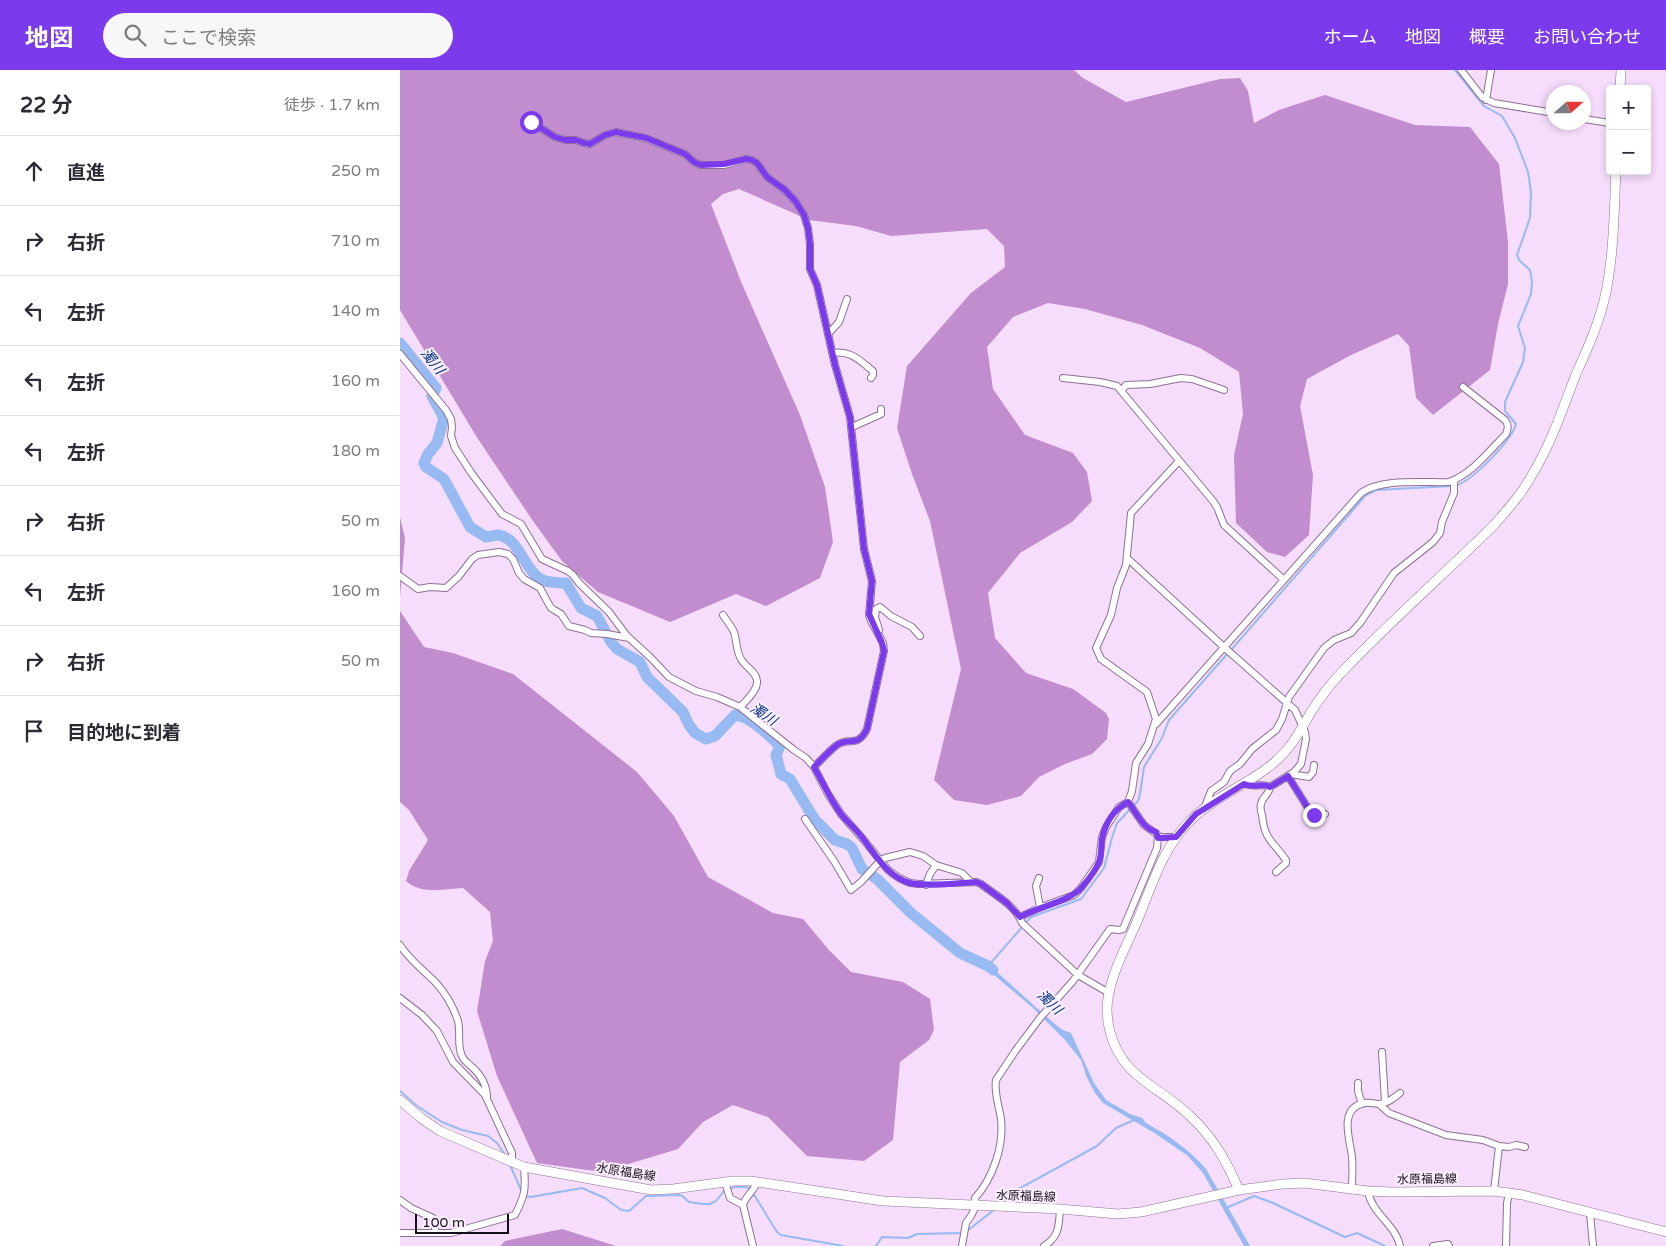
<!DOCTYPE html>
<html lang="ja">
<meta charset="utf-8">
<style>
:root{--surface:#fff;--page:#f7f7f7;--text:#2b2b33;--muted:#7c7c81;--line:#e1e1e2;--accent:#7c3aed}
body{margin:0;font-family:"Varela Round","Noto Sans JP",sans-serif;background:var(--page);color:var(--text)}
.controls{position:absolute;right:15px;top:15px;display:grid;overflow:hidden;border-radius:5px;box-shadow:0 2px 8px #0003}
.controls button{width:45px;height:45px;display:grid;place-items:center;padding:0;border:0;border-bottom:1px solid var(--line);background:var(--surface);color:var(--text);font:25px sans-serif}
.compass{position:absolute;left:1146px;top:15px;width:45px;height:45px;border-radius:50%;background:var(--surface);box-shadow:0 2px 8px #0003;rotate:69deg}
.scale{position:absolute;left:15px;bottom:12px;width:94px;box-sizing:border-box;padding-left:5px;border:2px solid #180e1b;border-top:0;font-size:14px;line-height:18px;white-space:nowrap;color:#180e1b;-webkit-text-stroke:4px #fbeffe;paint-order:stroke}
.stop{position:absolute;width:15px;height:15px;margin:-11px;border:4px solid #7c3aed;border-radius:50%;background:#fff}
.stop.end{background:#7c3aed;border-color:#fff;box-shadow:0 1px 5px #0008}
.list{margin:0;padding:0;list-style:none}
h2{display:flex;justify-content:space-between;align-items:center;height:65px;margin:0;padding:0 20px;font-size:21px}
h2 small{font-size:16px;font-weight:400;color:var(--muted)}
.list li{display:grid;grid-template-columns:32px 1fr auto;gap:15px;align-items:center;box-sizing:border-box;height:70px;padding:0 20px;border-top:1px solid var(--line)}
.list b{display:block;font-size:19px;white-space:nowrap}
.list em{font-size:16px;font-style:normal;color:var(--muted)}
.icon{flex:none;width:28px;height:28px;fill:none;stroke:currentColor;stroke-width:2;stroke-linecap:round;stroke-linejoin:round}
.map{position:relative;flex:none;width:1266px;height:1176px;overflow:hidden}
header{display:flex;align-items:center;gap:30px;box-sizing:border-box;height:70px;padding:0 25px;background:var(--accent);color:#fff}
header strong{font-size:24px}
nav{display:flex;gap:28px;margin-inline-start:auto;font-size:18px}
.search{width:350px;height:45px;background:var(--page);display:flex;align-items:center;gap:12px;box-sizing:border-box;padding:0 18px;border-radius:28px;color:var(--muted);font-size:19px}
main{display:flex}
aside{flex:1;background:var(--surface)}
.map>svg:first-child{display:block}
</style>
<header>
<strong>地図</strong>
<div class="search"><svg class="icon" aria-label="search" viewBox="0 0 24 24"><circle cx="10" cy="10" r="6"/><path d="M15 15l6 6"/></svg>ここで検索</div>
<nav><a>ホーム</a><a>地図</a><a>概要</a><a>お問い合わせ</a></nav>
</header>
<main>
<aside>
<h2>22 分<small>徒歩 · 1.7 km</small></h2>
<ul class="list">
<li><svg class="icon" aria-label="ahead" viewBox="0 0 24 24"><path d="M12 20V5M6 11l6-6 6 6"/></svg><div><b>直進</b></div><em>250 m</em></li>
<li><svg class="icon" aria-label="right" viewBox="0 0 24 24"><path d="M7 20v-9h11M14 6l5 5-5 5"/></svg><div><b>右折</b></div><em>710 m</em></li>
<li><svg class="icon" aria-label="left" viewBox="0 0 24 24"><path d="M17 20v-9H6M10 6l-5 5 5 5"/></svg><div><b>左折</b></div><em>140 m</em></li>
<li><svg class="icon" aria-label="left" viewBox="0 0 24 24"><path d="M17 20v-9H6M10 6l-5 5 5 5"/></svg><div><b>左折</b></div><em>160 m</em></li>
<li><svg class="icon" aria-label="left" viewBox="0 0 24 24"><path d="M17 20v-9H6M10 6l-5 5 5 5"/></svg><div><b>左折</b></div><em>180 m</em></li>
<li><svg class="icon" aria-label="right" viewBox="0 0 24 24"><path d="M7 20v-9h11M14 6l5 5-5 5"/></svg><div><b>右折</b></div><em>50 m</em></li>
<li><svg class="icon" aria-label="left" viewBox="0 0 24 24"><path d="M17 20v-9H6M10 6l-5 5 5 5"/></svg><div><b>左折</b></div><em>160 m</em></li>
<li><svg class="icon" aria-label="right" viewBox="0 0 24 24"><path d="M7 20v-9h11M14 6l5 5-5 5"/></svg><div><b>右折</b></div><em>50 m</em></li>
<li><svg class="icon" aria-label="arrive" viewBox="0 0 24 24"><path d="M6 21V4h12l-3 4 3 4H6"/></svg><div><b>目的地に到着</b></div></li>
</ul>
</aside>
<div class="map">
<svg width="1266" height="1176" viewBox="0 0 1266 1176">
<rect width="100%" height="100%" fill="#f5ddfb"/>
<path fill="#c28dcf" d="M0,0h674l9,8 43,24 94,-23 20,-1 8,13 6,32 25,-13 46,-15 90,30 55,2 29,37 9,78v42l-10,40 -8,46 -57,45 -17,-17 -7,-52 -11,-12 -47,21 -44,24 -7,27 13,69 -4,60 -24,22 -18,-5 -31,-29 -2,-68 9,-41 -4,-42 -39,-24 -58,-23 -57,-16 -37,-6 -35,14 -26,30 6,42 32,46 48,18 14,19 5,29 -20,21 -52,31 -32,40 7,45 31,35 47,16 33,24 3,6 -2,20 -15,15 -27,10 -26,13 -18,19 -34,9 -33,-5 -20,-20 27,-111 -31,-148 -18,-47 -15,-46 10,-62 64,-73 34,-26 -1,-21 -17,-17 -96,7 -35,-10 -47,-6 -70,-31 -16,5 -12,10 31,80 58,131 25,72 8,55 -13,36 -54,28 -30,-12 -66,28 -72,-30 -36,-31 -29,-40 -55,-82 -78,-129z
M0,447l5,21 -5,59z
M0,541l24,36 29,6 60,21 124,98 37,44 34,61 65,36 30,6 26,31 22,22 52,10 27,17 4,31 -5,10 -29,22 -7,78 -29,21 -57,-5 -39,-39 -35,-12 -30,17 -25,27 -76,23 -65,-9 -40,-87 -20,-65 8,-50 8,-20 -3,-29 -27,-24c-18,1 -42,7 -57,-7l3,-10 19,-31 -19,-30 -9,-8z
M162,1159l54,17h-116l5,-5z"/>
<path fill="#97baf2" d="M579,892l11,4 66,59 7,5 8,3 23,50 12,17 24,14 12,4 4,5c22,12 44,27 60,46l44,77h-6l-41,-73 -15,-17 -32,-22 -53,-31 -8,-10 -8,-15 -6,-18 -16,-20 -32,-32z"/>
<g fill="none" stroke-linecap="round" stroke-linejoin="round">
<path stroke="#97baf2" stroke-width="2" d="M1055,0l29,36 18,10 13,22 13,34 3,20 -1,26 -13,37 2,5 11,10 2,12 -1,12 -13,32 7,22 -2,14 -18,40v9l11,13c-4,16 -43,56 -59,61
M831,580l135,-155 10,-5 76,-4
M588,896l43,-49 50,-18 23,-31 8,-30 5,-15 21,-22 2,-7 4,-27 18,-29 7,-18 59,-67
M0,1021l17,15 25,16 20,8 26,6 9,7 9,13
M110,1095l12,27
M353,1123l24,39 4,3 62,11
M125,1126l6,1 51,-9 23,10 16,12 8,1 17,-15 35,-1 8,7 14,2h7l6,-3 8,-10 11,-4h11l5,2
M599,1133l3,-5 95,-52 19,-18 18,-8
M826,1138l28,-12 19,7 72,34 12,-4 28,13
M567,1161l28,-22
M476,1176l6,-9 26,1 9,-4 46,-1"/>
<path stroke="#97baf2" stroke-width="11" d="M0,273l36,45 -4,8 12,22 -7,25 -9,11 -4,9 2,4 18,12 26,48 16,10c3,0 8,-2 12,-2 21,3 25,32 41,43 8,6 17,4 27,5l15,25 16,8 14,26 6,7 23,13 7,15 36,35 6,13 6,8 11,6 9,-3 20,-21c14,1 35,21 45,31l-4,9 5,19 9,5 25,41 20,20 12,4 5,4 10,21 15,10 34,34 49,40 28,13 5,4"/>
<defs>
<path id="street" d="M1061,0l21,27 12,6 60,10
M1086,30l5,-30
M1184,49l26,4
M131,52l24,15 10,3h11l8,3 6,1 15,-9 11,-3 29,6 40,16 9,8 7,3h23l22,-6 6,1 5,3 10,14 18,13 11,12 8,13 4,13 2,16v25l7,16 18,80 15,52 14,132 8,32 -3,34 2,6 12,22 1,8 -17,78c-10,20 -17,7 -30,16 -8,6 -16,15 -23,22
M428,264l11,-12 8,-23
M432,283c19,-3 27,7 41,18v4l-2,3
M0,284l46,56 5,9 1,8 -1,9 4,12 17,26 30,40 19,10 21,35 26,12 5,4 6,8 30,29 18,24 23,21 19,20 27,14 21,6 23,10 54,43 12,8 8,9 14,27 13,20 22,25 25,31 11,8 11,5 9,1 57,-2 5,2c14,11 34,21 41,39l56,52 31,18
M663,308l37,4 17,4 96,115 4,6 7,18 60,55
M721,321l5,-6 24,-1 31,-6 11,1 32,11
M452,357l29,-13v-5
M727,488l98,90 70,62 10,22 1,7 -5,25 -7,8 -24,15c-10,-5 -15,2 -26,-4
M0,506l18,13 12,-2 16,1 13,-12 13,-17 6,-4 21,-3 9,2 5,5 6,14 5,6 16,9 7,13 4,7 10,6 8,12 16,4 6,3 16,1 22,4
M323,545c4,6 8,11 11,17 3,9 2,19 7,27 4,8 16,13 16,22 1,9 -11,20 -17,26
M479,560l-4,-13 1,-8 4,-2 11,9 21,11 8,9
M756,654l205,-231c21,-15 62,-10 88,-11 24,-9 39,-30 57,-48 2,-6 3,-9 -1,-14l-42,-33
M891,704l18,3 4,-5 1,-7
M888,706l23,37 3,2 11,-1
M870,717c-1,8 -8,10 -9,17 -1,3 0,8 1,11 3,26 10,25 24,45v3l-10,9
M804,739l7,-18 13,-9 6,-11 10,-7 12,-15 24,-19 6,-11 7,-22 35,-49 10,-8 17,-7 9,-10 34,-50 39,-31 7,-9 2,-11 12,-29v-13
M405,749l29,42 17,29 10,-8 19,-21 5,-3 25,-6 13,4 13,9 26,8 9,9
M758,767h18
M639,808l-3,8 4,21
M526,815l4,-11 6,-9
M620,847l21,-10 33,-12 7,-7 18,-26 3,-25 4,-10 13,-20 9,-5 4,-11 4,-28 12,-19 8,-25 -9,-27 -46,-33 -5,-11 15,-33 6,-27 9,-23 5,-52 48,-52
M0,875c10,16 25,26 37,39 8,9 16,23 20,34 5,12 -1,25 5,38 2,5 6,7 10,11 9,8 15,19 15,31
M0,928l22,17 15,16 16,31 32,33 27,58v8
M982,982l3,50
M958,1013v8l4,13
M979,1034l10,9 57,22 37,5 16,6 10,1 7,-2 9,2
M325,1112l5,16 13,7
M952,1119c0,-11 1,-21 0,-32 -2,-18 -14,-48 12,-54 6,-1 11,1 16,1 8,-1 14,-6 20,-11
M968,1121c3,22 28,34 32,55
M1094,1121l5,-45
M0,1130l11,8 22,10 3,15
M1190,1143l3,33
M0,1163h51l64,-18c10,-20 11,-25 9,-48
M353,1176l-10,-41c3,-10 12,-14 14,-24
M562,1176l4,-23 5,-7 5,-10 -1,-8c18,-20 29,-52 26,-79 -2,-13 -7,-26 -5,-39l20,-30 24,-32 33,-37 37,-52 9,1 4,-1 34,-81 1,-13 -14,-10 -16,-23
M644,1176c15,-9 15,-20 16,-37
M1033,1176l15,-2 1,2
M1106,1176l1,-43 2,-10"/>
<path id="secondary" d="M1220,19l1,-19
M0,1030l21,18 19,13 84,36 127,23 22,-1 60,-8h18l132,20 177,8 58,5 23,-2 98,-22 44,-6 21,-1 64,8 23,1 103,-1 29,4 143,37
M839,1120c-13,-30 -26,-53 -50,-75 -31,-30 -66,-36 -79,-83 -3,-12 -4,-27 -1,-39 5,-24 17,-47 27,-69 15,-35 26,-76 54,-103 27,-28 68,-39 95,-69 11,-12 18,-26 26,-40 9,-14 20,-29 32,-41 48,-50 100,-96 150,-145 14,-16 29,-32 39,-51 19,-31 31,-67 44,-101 12,-26 24,-53 30,-82 8,-40 8,-80 10,-121"/>
</defs>
<use href="#street" stroke="#8d7194" stroke-width="8"/>
<use href="#secondary" stroke="#8d7194" stroke-width="10"/>
<use href="#street" stroke="#fff" stroke-width="6"/>
<use href="#secondary" stroke="#fff" stroke-width="9"/>
</g>
<g fill="none" stroke-linecap="round" stroke-linejoin="round">
<path stroke="#7c3aed" stroke-width="6" d="M131,52l24,15 10,3h11l8,3 6,1 15,-9 11,-3 30,6 39,16 9,8 7,3 23,-1 22,-5 6,1 5,3 10,14 18,13 11,12 8,13 4,13 2,16v25l7,16 18,80 15,52 14,132 8,32 -3,33 13,29 2,8 -17,78c-10,20 -17,7 -30,16 -8,6 -16,15 -23,22 9,16 16,32 27,47 7,9 16,16 23,26 13,17 24,37 46,43 16,4 48,0 66,-1l5,2 26,19 13,14c17,-10 51,-16 62,-30 6,-7 14,-17 17,-25 3,-8 2,-16 3,-23 3,-16 12,-30 26,-37 9,11 14,26 28,30l2,6 18,-1 20,-23 48,-30c12,5 16,-2 26,3l18,-11 23,37 3,2"/>
</g>
<g text-anchor="middle" stroke-width="4" stroke-linejoin="round" paint-order="stroke">
<g font-size="12" fill="#180e1b" stroke="#fbeffe">
<text transform="translate(226 1102) rotate(9)" y="4">水原福島線</text>
<text transform="translate(1027 1109) rotate(-1)" y="4">水原福島線</text>
<text transform="translate(626 1126) rotate(2)" y="4">水原福島線</text>
</g>
<g font-size="14" font-style="italic" fill="#00317f" stroke="#fbeffe">
<text transform="translate(33 291) rotate(51)" y="5">濁川</text>
<text transform="translate(364 644) rotate(34)" y="5">濁川</text>
<text transform="translate(650 932) rotate(43)" y="5">濁川</text>
</g>
</g>
</svg>
<div class="controls">
<button>+</button>
<button>−</button>
</div>
<svg class="compass" viewBox="-18 -18 36 36"><path d="M0-13l5 13h-10z" fill="#e53935"/><path d="M0 13l5-13h-10z" fill="#7c7c81"/></svg>
<div class="scale">100 m</div>
<div class="stop" style="left:131px;top:52px"></div>
<div class="stop end" style="left:914px;top:745px"></div>
</div>
</main>
